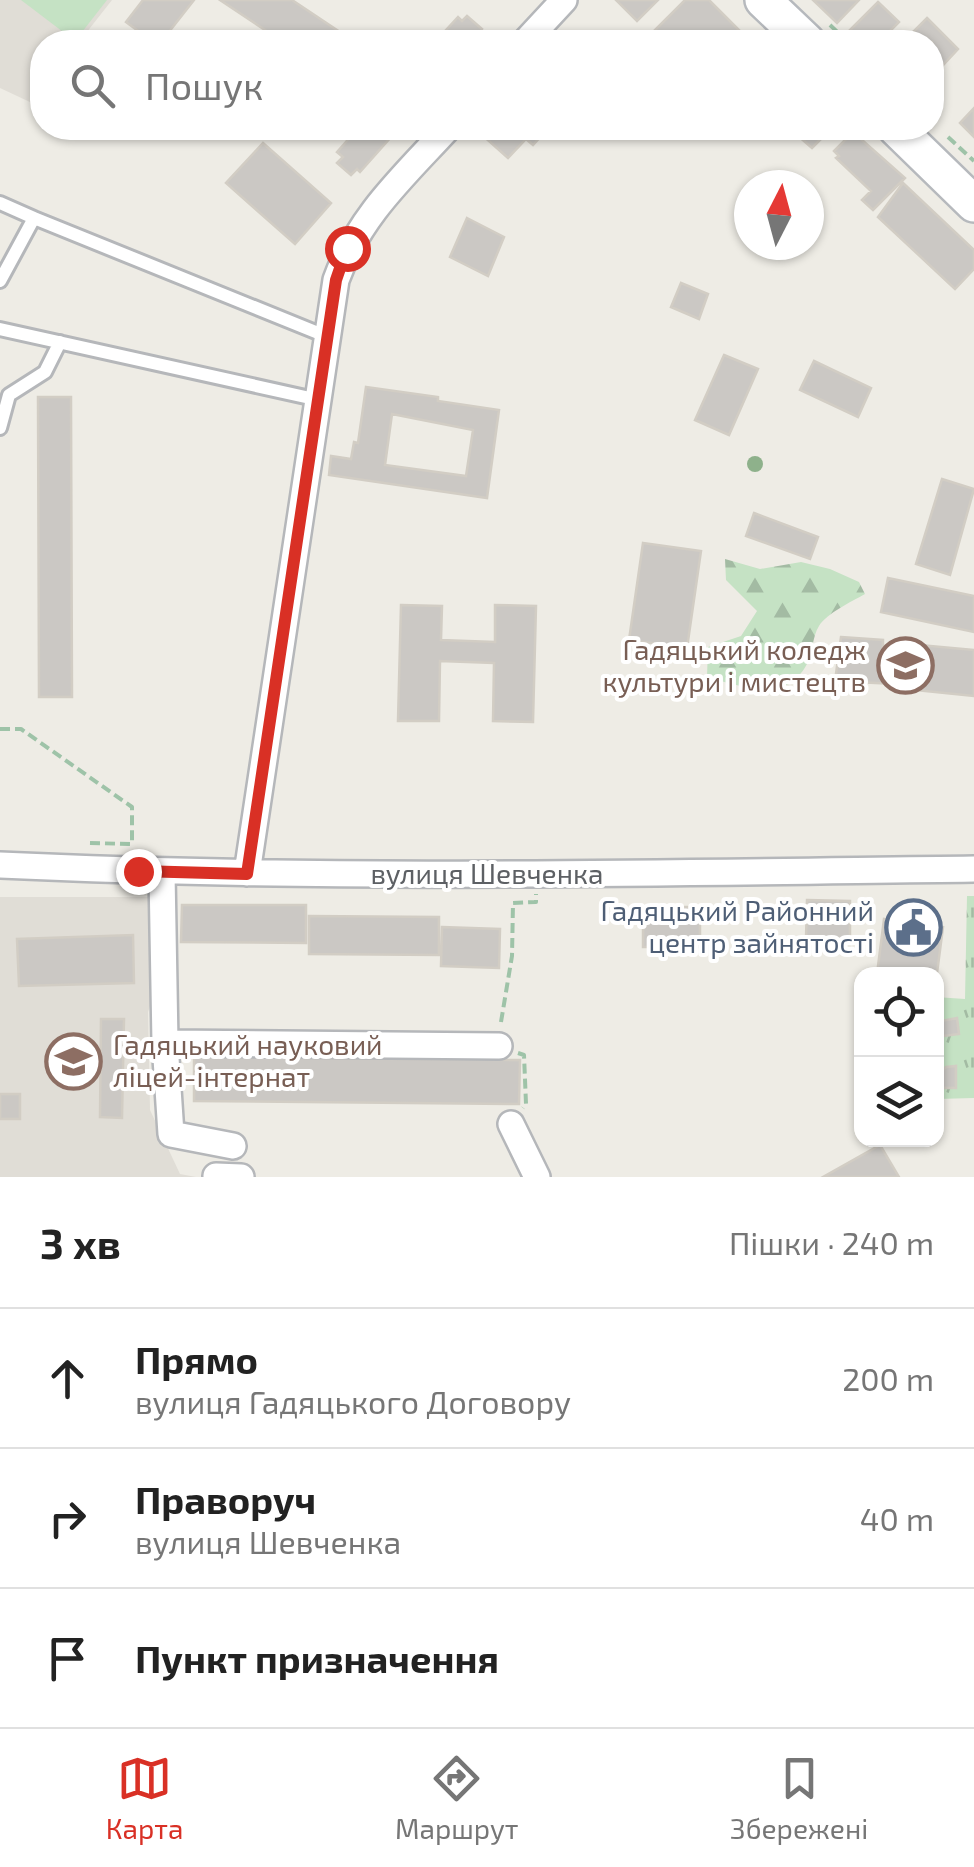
<!DOCTYPE html>
<html lang="uk">
<meta charset="utf-8">
<style>
:root{--surface:#fff;--page:#f2f2f2;--text:#222;--muted:#767676;--line:#e0e0e0;--accent:#d93025}
body{margin:0;font-family:"Exo 2",sans-serif;background:var(--page);color:var(--text)}
.controls{position:absolute;right:30px;bottom:30px;display:grid;overflow:hidden;border-radius:20px;box-shadow:0 2px 8px #0004}
.controls button{width:90px;height:90px;display:grid;place-items:center;padding:0;border:0;border-bottom:2px solid var(--line);background:var(--surface);color:var(--text);font:50px sans-serif}
.compass{position:absolute;left:734px;top:170px;width:90px;height:90px;border-radius:50%;background:var(--surface);box-shadow:0 2px 8px #0004;rotate:6deg}
.stop{position:absolute;width:30px;height:30px;margin:-22px;border:8px solid #d93025;border-radius:50%;background:#fff}
.stop.end{background:#d93025;border-color:#fff;box-shadow:0 2px 10px #0008}
.list{margin:0;padding:0;list-style:none}
h2{display:flex;justify-content:space-between;align-items:center;height:130px;margin:0;padding:0 40px;font-size:42px}
h2 small{font-size:32px;font-weight:400;color:var(--muted)}
.list li{display:grid;grid-template-columns:65px 1fr auto;gap:30px;align-items:center;box-sizing:border-box;height:140px;padding:0 40px;border-top:2px solid var(--line)}
.list b{display:block;font-size:38px;white-space:nowrap}
.list p{margin:0;font-size:32px;white-space:nowrap;color:var(--muted)}
.list em{font-size:32px;font-style:normal;color:var(--muted)}
.icon{flex:none;width:55px;height:55px;fill:none;stroke:currentColor;stroke-width:2;stroke-linecap:round;stroke-linejoin:round}
.map{position:relative;flex:none;width:974px;height:1177px;overflow:hidden}
.search{position:absolute;background:var(--surface);box-shadow:0 2px 8px #0004;left:30px;right:30px;top:30px;height:110px;display:flex;align-items:center;gap:25px;box-sizing:border-box;padding:0 35px;border-radius:40px;color:var(--muted);font-size:38px}
.sheet{height:550px;background:var(--surface)}
nav{display:flex;justify-content:space-around;align-items:center;box-sizing:border-box;height:140px;border-top:2px solid var(--line);background:var(--surface);font-size:28px;color:var(--muted)}
nav a{display:grid;justify-items:center;gap:5px}
nav .on{color:var(--accent)}
.map>svg:first-child{display:block}
</style>
<div class="map">
<svg width="974" height="1177" viewBox="0 0 974 1177">
<defs>
<pattern id="forest-firs" width="22" height="20" patternUnits="userSpaceOnUse" patternTransform="scale(2.5)"><rect width="22" height="20" fill="#c5e2c4"/><path d="M5 1l3.5 6h-7zM16 11l3.5 6h-7z" fill="#a3bba3"/></pattern>
<pattern id="park-tufts" width="24" height="20" patternUnits="userSpaceOnUse" patternTransform="scale(2.5)"><rect width="24" height="20" fill="#c5e2c4"/><path d="M3 7l-1-3M5 7V3M7 7l1-3M15 17l-1-3M17 17v-4M19 17l1-3" fill="none" stroke="#a3bba3"/></pattern>
</defs>
<rect width="100%" height="100%" fill="#eeece5"/>
<path fill="#e0ddd6" d="M0,0h112l-33,42h-37v48l-10,13 -32,-15z
M0,897h157l3,80 -12,35 2,98 30,64 16,3h-196z"/>
<path fill="url(#forest-firs)" d="M725,559l35,10 41,-7 29,7 29,13 6,12c-14,8 -38,19 -46,32 -7,11 -6,27 -12,38 -22,41 -66,22 -100,13l1,-30 33,-11 16,-25 -31,-31z"/>
<path fill="url(#park-tufts)" d="M967,896h7v202l-37,1 -1,-102 29,2z"/>
<path fill="#c5e2c4" d="M21,0h86l-32,41z"/>
<path fill="#cbc8c4" stroke="#d2cdc4" stroke-width="2.5" fill-rule="evenodd" d="M143,0h51l-33,42h-8l-27,-20z
M220,0h72l51,34 -6,8h-54z
M616,0h42l-21,21z
M685,0h24l41,41 -107,1z
M813,0h46l-22,23z
M878,2l21,20 -11,11 10,9h-45l-8,-7z
M467,16l15,13 -4,6 5,7h-48l23,-25 4,4z
M927,18l31,31 -26,28v-35h-29z
M974,108v29l-14,-14z
M344,128h37l11,8 -32,36 -3,-3 -6,6 -14,-12 6,-6 -6,-5 15,-17z
M487,128h50l7,5 -11,12 -7,-6 -18,19 -27,-24z
M789,128h43l-20,20z
M853,132l52,46 -32,32 -11,-10 9,-9 -35,-33 3,-2 -5,-5z
M263,143l68,60 -36,41 -69,-61z
M903,183l71,67v19l-19,20 -77,-72z
M467,218l37,19 -16,39 -38,-19z
M681,283l27,11 -9,25 -28,-12z
M724,355l34,14 -29,66 -34,-15z
M814,361l57,27 -13,29 -58,-27z
M366,387l72,10v4l61,9 -12,88 -158,-23 2,-19 20,3 3,-17 4,1zM392,414l81,16 -7,46 -81,-11z
M38,397h33l1,300h-33z
M942,479l32,10 -24,86 -34,-11z
M754,513l64,24 -8,22 -64,-23z
M643,543l58,8 -14,97 -58,-8z
M888,578l86,18v36l-93,-20z
M401,605l41,1 -1,34 54,2v-37l41,1 -3,116 -40,-1 1,-58 -54,-2 -1,60h-41z
M841,637l42,3v7l16,2v-6l75,7v46l-79,-8 1,-4 -61,-3z
M807,900l43,1v39l-44,-1z
M182,905h124v38l-125,-1z
M643,907h57v40h-57z
M309,916l130,1v38l-130,-1z
M906,918l16,1 -1,5 22,3 -7,54v-7h-59l7,-55 21,3z
M442,927l58,2 -1,39 -58,-2z
M133,935l1,48 -115,3 -2,-47z
M957,1018l2,16 -23,3v-15z
M101,1019h23l-2,99 -22,-1z
M194,1057l326,3 -1,44 -325,-3z
M956,1066v22h-20v-12l10,-9z
M0,1094h20v25h-20z
M880,1145l19,32h-76z"/>
<g fill="none" stroke-linecap="round" stroke-linejoin="round">
<defs>
<path id="lane" d="M0,203l34,15
M0,281l34,-63 294,119
M0,329l319,71
M0,428l9,-33 36,-23 15,-30"/>
<path id="street" d="M525,42l39,-42
M0,865c325,15 649,8 974,4
M162,873l3,170 334,3
M247,873l89,-593c23,-64 67,-103 112,-152
M165,1043l6,91 62,12
M511,1124l26,53
M216,1176l25,1"/>
<path id="secondary" d="M763,0l44,42
M896,128l78,76"/>
</defs>
<use href="#lane" stroke="#b5b7ba" stroke-width="18"/>
<use href="#street" stroke="#b5b7ba" stroke-width="30"/>
<use href="#secondary" stroke="#b6b9bd" stroke-width="40"/>
<path stroke="#9ec3a8" stroke-width="4" stroke-dasharray="10 5" stroke-linecap="butt" d="M830,25l18,17
M948,137l26,24
M0,729h21l111,78v38
M90,843l40,1
M501,1022l11,-66 1,-53 23,-1v-8
M518,1053l6,2 2,49 -3,4"/>
<use href="#lane" stroke="#fff" stroke-width="12"/>
<use href="#street" stroke="#fff" stroke-width="25"/>
<use href="#secondary" stroke="#fff" stroke-width="35"/>
</g>
<circle fill="#8eb18b" cx="755" cy="464" r="8"/>
<g fill="none" stroke-linecap="round" stroke-linejoin="round">
<path stroke="#d93025" stroke-width="12" d="M138,871l109,3 89,-594 11,-32"/>
</g>
<defs>
<symbol id="university-ring" viewBox="-11 -11 22 22"><circle r="9.5" fill="#fff" stroke="#8d6e63" stroke-width="1.5"/><path d="M0-5L7-2L0 1L-7-2ZM-4 1L0 2.5L4 1V4Q0 6-4 4Z" fill="#8d6e63"/></symbol>
<symbol id="civic-ring" viewBox="-11 -11 22 22"><circle r="9.5" fill="#fff" stroke="#5c6f8a" stroke-width="1.5"/><path d="M-.6-6.5H3V-4.5H.6V-3L4-1V1h2V6H-6V1h2V-1L-.6-3ZM-1.2 2.5V6h2.4V2.5Z" fill="#5c6f8a"/></symbol>
<symbol id="school-ring" viewBox="-11 -11 22 22"><circle r="9.5" fill="#fff" stroke="#8d6e63" stroke-width="1.5"/><path d="M0-5L7-2L0 1L-7-2ZM-4 1L0 2.5L4 1V4Q0 6-4 4Z" fill="#8d6e63"/></symbol>
</defs>
<g fill-rule="evenodd">
<use href="#university-ring" x="874" y="634" width="63" height="63"/>
<use href="#civic-ring" x="882" y="896" width="63" height="63"/>
<use href="#school-ring" x="42" y="1030" width="63" height="63"/>
</g>
<g text-anchor="middle" stroke-width="8" stroke-linejoin="round" paint-order="stroke">
<g font-size="28" fill="#785e54" stroke="#fff" text-anchor="end">
<text x="866" y="660">Гадяцький коледж<tspan x="866" dy="32">культури і мистецтв</tspan></text>
<text x="113" y="1055" text-anchor="start">Гадяцький науковий<tspan x="113" dy="32">ліцей-інтернат</tspan></text>
</g>
<g font-size="28" fill="#5d6064" stroke="#fff">
<text x="487" y="884">вулиця Шевченка</text>
</g>
<g font-size="28" fill="#4e5e75" stroke="#fff" text-anchor="end">
<text x="874" y="921">Гадяцький Районний<tspan x="874" dy="32">центр зайнятості</tspan></text>
</g>
</g>
</svg>
<div class="controls">
<button><svg class="icon" aria-label="locate" viewBox="0 0 24 24"><circle cx="12" cy="12" r="6"/><path d="M12 2v4M12 18v4M2 12h4M18 12h4"/></svg></button>
<button><svg class="icon" aria-label="layers" viewBox="0 0 24 24"><path d="M12 4l9 5-9 5-9-5zM3 14l9 5 9-5"/></svg></button>
</div>
<svg class="compass" viewBox="-18 -18 36 36"><path d="M0-13l5 13h-10z" fill="#e53935"/><path d="M0 13l5-13h-10z" fill="#767676"/></svg>
<div class="stop" style="left:347px;top:248px"></div>
<div class="stop end" style="left:138px;top:871px"></div>
<div class="search"><svg class="icon" aria-label="search" viewBox="0 0 24 24"><circle cx="10" cy="10" r="6"/><path d="M15 15l6 6"/></svg>Пошук</div>
</div>
<section class="sheet">
<h2>3 хв<small>Пішки · 240 m</small></h2>
<ul class="list">
<li><svg class="icon" aria-label="ahead" viewBox="0 0 24 24"><path d="M12 20V5M6 11l6-6 6 6"/></svg><div><b>Прямо</b><p>вулиця Гадяцького Договору</p></div><em>200 m</em></li>
<li><svg class="icon" aria-label="right" viewBox="0 0 24 24"><path d="M7 20v-9h11M14 6l5 5-5 5"/></svg><div><b>Праворуч</b><p>вулиця Шевченка</p></div><em>40 m</em></li>
<li><svg class="icon" aria-label="arrive" viewBox="0 0 24 24"><path d="M6 21V4h12l-3 4 3 4H6"/></svg><div><b>Пункт призначення</b></div></li>
</ul>
</section>
<nav>
<a class="on"><svg class="icon" aria-label="map" viewBox="0 0 24 24"><path d="M3 6l6-2 6 2 6-2v14l-6 2-6-2-6 2zM9 4v14M15 6v14"/></svg>Карта</a>
<a><svg class="icon" aria-label="directions" viewBox="0 0 24 24"><path d="M12 3l9 9-9 9-9-9zM9 14v-3h6M13 9l2 2-2 2"/></svg>Маршрут</a>
<a><svg class="icon" aria-label="saved" viewBox="0 0 24 24"><path d="M7 4h10v16l-5-4-5 4z"/></svg>Збережені</a>
</nav>
